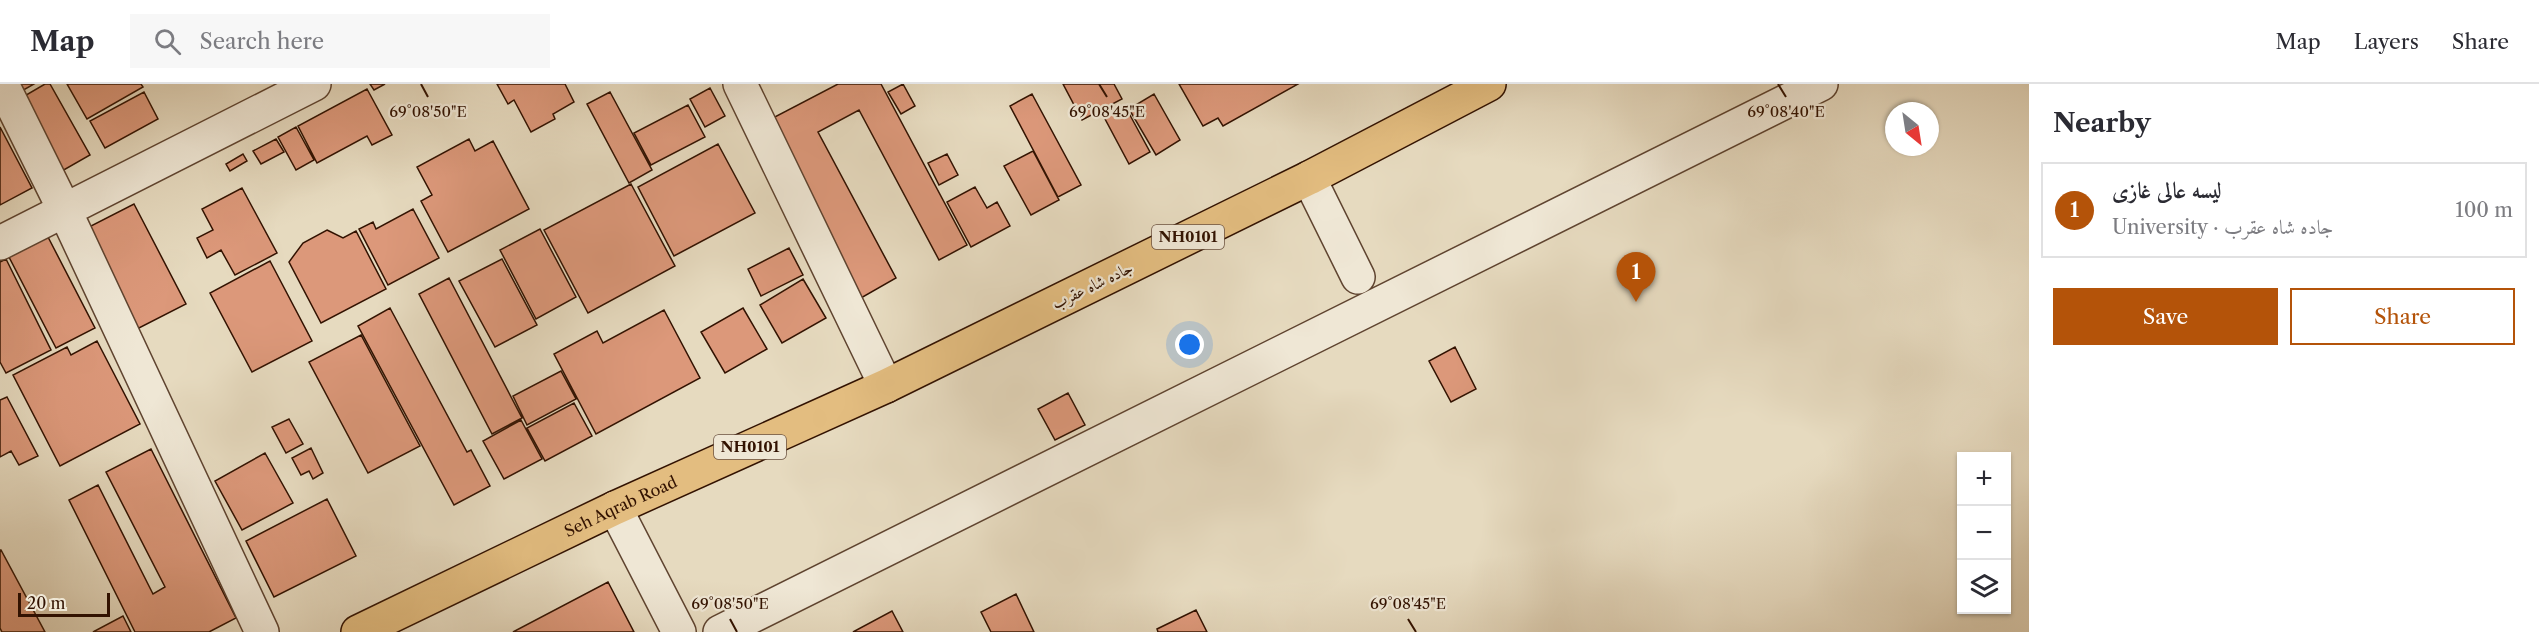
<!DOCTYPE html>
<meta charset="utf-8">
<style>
:root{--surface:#fff;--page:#f7f7f7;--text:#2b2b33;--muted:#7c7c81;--line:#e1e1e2;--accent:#b45309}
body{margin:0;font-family:"Libre Caslon Text",Amiri,serif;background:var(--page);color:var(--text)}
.controls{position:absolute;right:18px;bottom:18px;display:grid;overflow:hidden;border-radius:0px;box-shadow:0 2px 4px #0004}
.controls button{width:54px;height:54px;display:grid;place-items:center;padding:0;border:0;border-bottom:2px solid var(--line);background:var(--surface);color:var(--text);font:30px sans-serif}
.compass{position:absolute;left:1885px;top:18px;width:54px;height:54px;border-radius:50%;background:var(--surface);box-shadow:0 2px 4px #0004;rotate:150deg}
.scale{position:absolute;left:18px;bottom:15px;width:92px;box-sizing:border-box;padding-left:6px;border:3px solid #321201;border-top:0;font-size:16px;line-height:21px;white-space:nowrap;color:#321201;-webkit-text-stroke:4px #efe7d5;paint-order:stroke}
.you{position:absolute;left:1190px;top:261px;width:21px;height:21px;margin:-15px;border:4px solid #fff;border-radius:50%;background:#1a73e8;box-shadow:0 0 0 9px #1a73e833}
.badge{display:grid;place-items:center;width:39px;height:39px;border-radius:50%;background:var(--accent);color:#fff;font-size:20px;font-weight:700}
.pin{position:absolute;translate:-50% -50px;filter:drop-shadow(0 2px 3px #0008)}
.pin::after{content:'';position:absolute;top:32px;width:21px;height:18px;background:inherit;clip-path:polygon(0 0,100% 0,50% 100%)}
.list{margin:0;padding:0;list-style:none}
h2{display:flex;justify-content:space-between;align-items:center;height:78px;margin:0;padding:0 24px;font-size:26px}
h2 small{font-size:20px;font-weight:400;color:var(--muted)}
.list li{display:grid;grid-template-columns:39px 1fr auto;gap:18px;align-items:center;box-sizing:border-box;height:96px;margin:0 12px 12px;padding:0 12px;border:2px solid var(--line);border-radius:0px}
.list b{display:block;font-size:22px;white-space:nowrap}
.list p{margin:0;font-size:20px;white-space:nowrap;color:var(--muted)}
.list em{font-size:20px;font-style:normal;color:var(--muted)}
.actions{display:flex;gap:12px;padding:18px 24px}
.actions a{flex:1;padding:14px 0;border:2px solid var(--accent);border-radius:0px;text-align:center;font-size:21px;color:var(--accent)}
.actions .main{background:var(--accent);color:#fff}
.icon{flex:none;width:33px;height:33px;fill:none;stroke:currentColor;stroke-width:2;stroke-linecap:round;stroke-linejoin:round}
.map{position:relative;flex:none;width:2029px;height:548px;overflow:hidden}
header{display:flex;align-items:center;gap:36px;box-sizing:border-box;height:84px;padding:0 30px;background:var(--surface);border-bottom:2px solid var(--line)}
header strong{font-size:28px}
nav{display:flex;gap:33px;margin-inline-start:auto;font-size:21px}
.search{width:420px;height:54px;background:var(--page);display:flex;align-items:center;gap:15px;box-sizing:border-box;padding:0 21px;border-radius:0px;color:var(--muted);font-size:22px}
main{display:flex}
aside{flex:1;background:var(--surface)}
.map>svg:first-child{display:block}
</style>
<header>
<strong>Map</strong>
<div class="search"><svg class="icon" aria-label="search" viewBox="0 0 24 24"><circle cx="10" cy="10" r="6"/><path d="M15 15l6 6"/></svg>Search here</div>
<nav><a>Map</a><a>Layers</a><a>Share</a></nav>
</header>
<main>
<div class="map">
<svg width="2029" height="548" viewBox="0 0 2029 548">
<rect width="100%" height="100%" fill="#e6dabf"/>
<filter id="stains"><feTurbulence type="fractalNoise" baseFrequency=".00333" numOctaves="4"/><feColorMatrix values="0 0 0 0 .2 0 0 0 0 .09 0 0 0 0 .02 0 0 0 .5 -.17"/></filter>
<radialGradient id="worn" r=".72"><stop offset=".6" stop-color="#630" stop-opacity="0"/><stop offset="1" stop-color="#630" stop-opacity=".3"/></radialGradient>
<path fill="#dc987a" stroke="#321201" stroke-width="1.5" d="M16,0h18l-14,8z
M45,0h5l40,71 -28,16 -41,-73z
M67,0h74l2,3 -56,32z
M370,0h15l-11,6z
M497,0h68l9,18 -21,12 2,5 -24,13 -17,-32 -6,4z
M838,0h43l86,161 -28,15 -80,-150 -41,22 78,146 -35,20 -94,-177z
M903,0l12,22 -14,8 -13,-22z
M1063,0h51l8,15 -40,21z
M1179,0h119l-75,42 -5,-8 -15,8z
M710,4l15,28 -20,11 -15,-28z
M367,5l25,46 -20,10 -5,-9 -50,27 -19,-37z
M144,8l14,27 -53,29 -15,-27z
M610,8l42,78 -23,13 -42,-79z
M1032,10l49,91 -23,12 -48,-91z
M1154,10l26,46 -24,15 -27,-46z
M688,21l17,32 -54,28 -17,-32z
M1125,22l25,46 -21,12 -25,-47z
M0,43l32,61 -32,17z
M296,43l18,33 -18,10 -18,-33z
M276,55l8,13 -23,12 -8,-13z
M469,55l6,12 18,-10 36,68 -81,43 -27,-51 11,-6 -15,-28z
M718,60l37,69 -81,43 -36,-69z
M1033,67l26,49 -28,15 -27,-49z
M243,70l4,7 -17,10 -4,-7z
M947,70l11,21 -19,10 -11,-22z
M631,100l44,82 -87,47 -44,-83z
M975,103l12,21 10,-6 13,24 -39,21 -24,-45z
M242,104l35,65 -42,22 -14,-25 -14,8 -10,-20 16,-8 -11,-21z
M134,120l52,100 -49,25 -52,-100z
M413,125l26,49 -51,27 -29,-56 14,-7 3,7z
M540,145l36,68 -40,22 -36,-69z
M327,146l16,8 13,-7 30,58 -65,34 -32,-61 14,-19z
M48,153l47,91 -39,20 -47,-91z
M789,164l14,27 -42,21 -13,-27z
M6,175l45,91 -45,23 -6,-11v-100z
M502,175l35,66 -42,22 -36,-66z
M270,177l42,80 -60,31 -42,-79z
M449,194l73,140 -30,16 -73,-140z
M803,195l23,39 -44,25 -22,-38z
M390,224l77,144 4,-2 19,36 -36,19 -96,-179z
M743,224l24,41 -42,24 -24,-41z
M664,226l36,68 -104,56 -42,-80 43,-23 6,12z
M361,251l59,111 -52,27 -59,-111z
M97,257l43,83 -80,42 -47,-91 54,-28 4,8z
M1455,263l21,42 -25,13 -22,-41z
M561,287l15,28 -49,26 -14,-29z
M1068,309l17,32 -30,15 -17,-31z
M7,313l31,59 -19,9 -8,-14 -11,6v-57z
M574,319l18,33 -47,25 -18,-33z
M289,335l14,25 -17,9 -14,-26z
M521,336l21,39 -38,20 -21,-38z
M311,364l12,25 -10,6 -4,-8 -8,4 -9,-17z
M151,365l85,169 -27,14h-74l-66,-132 29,-15 55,109 12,-7 -59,-115z
M265,369l28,50 -51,27 -27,-49z
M327,415l29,57 -82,41 -28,-56z
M0,466h1l44,82h-43l-2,-4z
M608,498l26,50h-121z
M1016,510l18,38h-43l-10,-20z
M1196,526l11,22h-49l-1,-3z
M892,527l11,21h-50z
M123,532l8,16h-38z"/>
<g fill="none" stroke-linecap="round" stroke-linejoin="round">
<defs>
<path id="minor" d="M2,0l62,125 198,423
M740,0l146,302
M1309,94l49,99
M0,159l314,-159
M615,424l64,124
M720,548l1101,-548"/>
<g id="highway">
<path id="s1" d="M358,548l257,-124 271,-122 423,-208 180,-94"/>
</g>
</defs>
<use href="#minor" stroke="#5f4430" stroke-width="36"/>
<use href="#highway" stroke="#321201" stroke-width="36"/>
<use href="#minor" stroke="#efe7d5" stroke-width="33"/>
<use href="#highway" stroke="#e3bd80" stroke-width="33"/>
</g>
<path fill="none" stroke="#321201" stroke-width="2" d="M421,0l7,13M1099,0l8,13M1778,0l8,13M730,535l7,13M1408,535l8,13"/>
<g text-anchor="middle" stroke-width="4.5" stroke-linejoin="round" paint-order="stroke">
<g fill="#efe7d5" stroke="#6b5241" stroke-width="1.5">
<rect x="1152" y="141" width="72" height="24" rx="4.5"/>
<rect x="714" y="351" width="72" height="24" rx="4.5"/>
</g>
<g font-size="15" font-weight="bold" fill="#321201">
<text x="1188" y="158">NH0101</text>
<text x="750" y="368">NH0101</text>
</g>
<g font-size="16" fill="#321201" stroke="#efe7d5">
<text transform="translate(1092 201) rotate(-26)" y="6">جاده شاه عقرب</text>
<text dy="6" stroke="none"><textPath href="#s1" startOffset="291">Seh Aqrab Road</textPath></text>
</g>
</g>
<g font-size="15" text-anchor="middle" fill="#321201" stroke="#efe7d5" stroke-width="4.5" stroke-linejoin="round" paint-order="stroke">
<text x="428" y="33">69°08'50"E</text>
<text x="1107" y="33">69°08'45"E</text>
<text x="1786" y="33">69°08'40"E</text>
<text x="730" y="525">69°08'50"E</text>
<text x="1408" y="525">69°08'45"E</text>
</g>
<rect width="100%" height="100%" filter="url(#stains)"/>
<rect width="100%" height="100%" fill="url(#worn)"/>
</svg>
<div class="controls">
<button>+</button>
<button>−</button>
<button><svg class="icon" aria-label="layers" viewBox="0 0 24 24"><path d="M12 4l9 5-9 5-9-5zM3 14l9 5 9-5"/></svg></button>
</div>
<svg class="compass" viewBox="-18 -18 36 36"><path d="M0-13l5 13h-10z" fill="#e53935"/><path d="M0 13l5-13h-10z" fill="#7c7c81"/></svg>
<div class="scale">20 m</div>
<div class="you"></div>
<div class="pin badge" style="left:1636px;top:218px">1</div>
</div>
<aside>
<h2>Nearby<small></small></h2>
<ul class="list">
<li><span class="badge">1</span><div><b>لیسه عالی غازی</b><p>University · جاده شاه عقرب</p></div><em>100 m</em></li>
</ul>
<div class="actions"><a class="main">Save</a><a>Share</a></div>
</aside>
</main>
